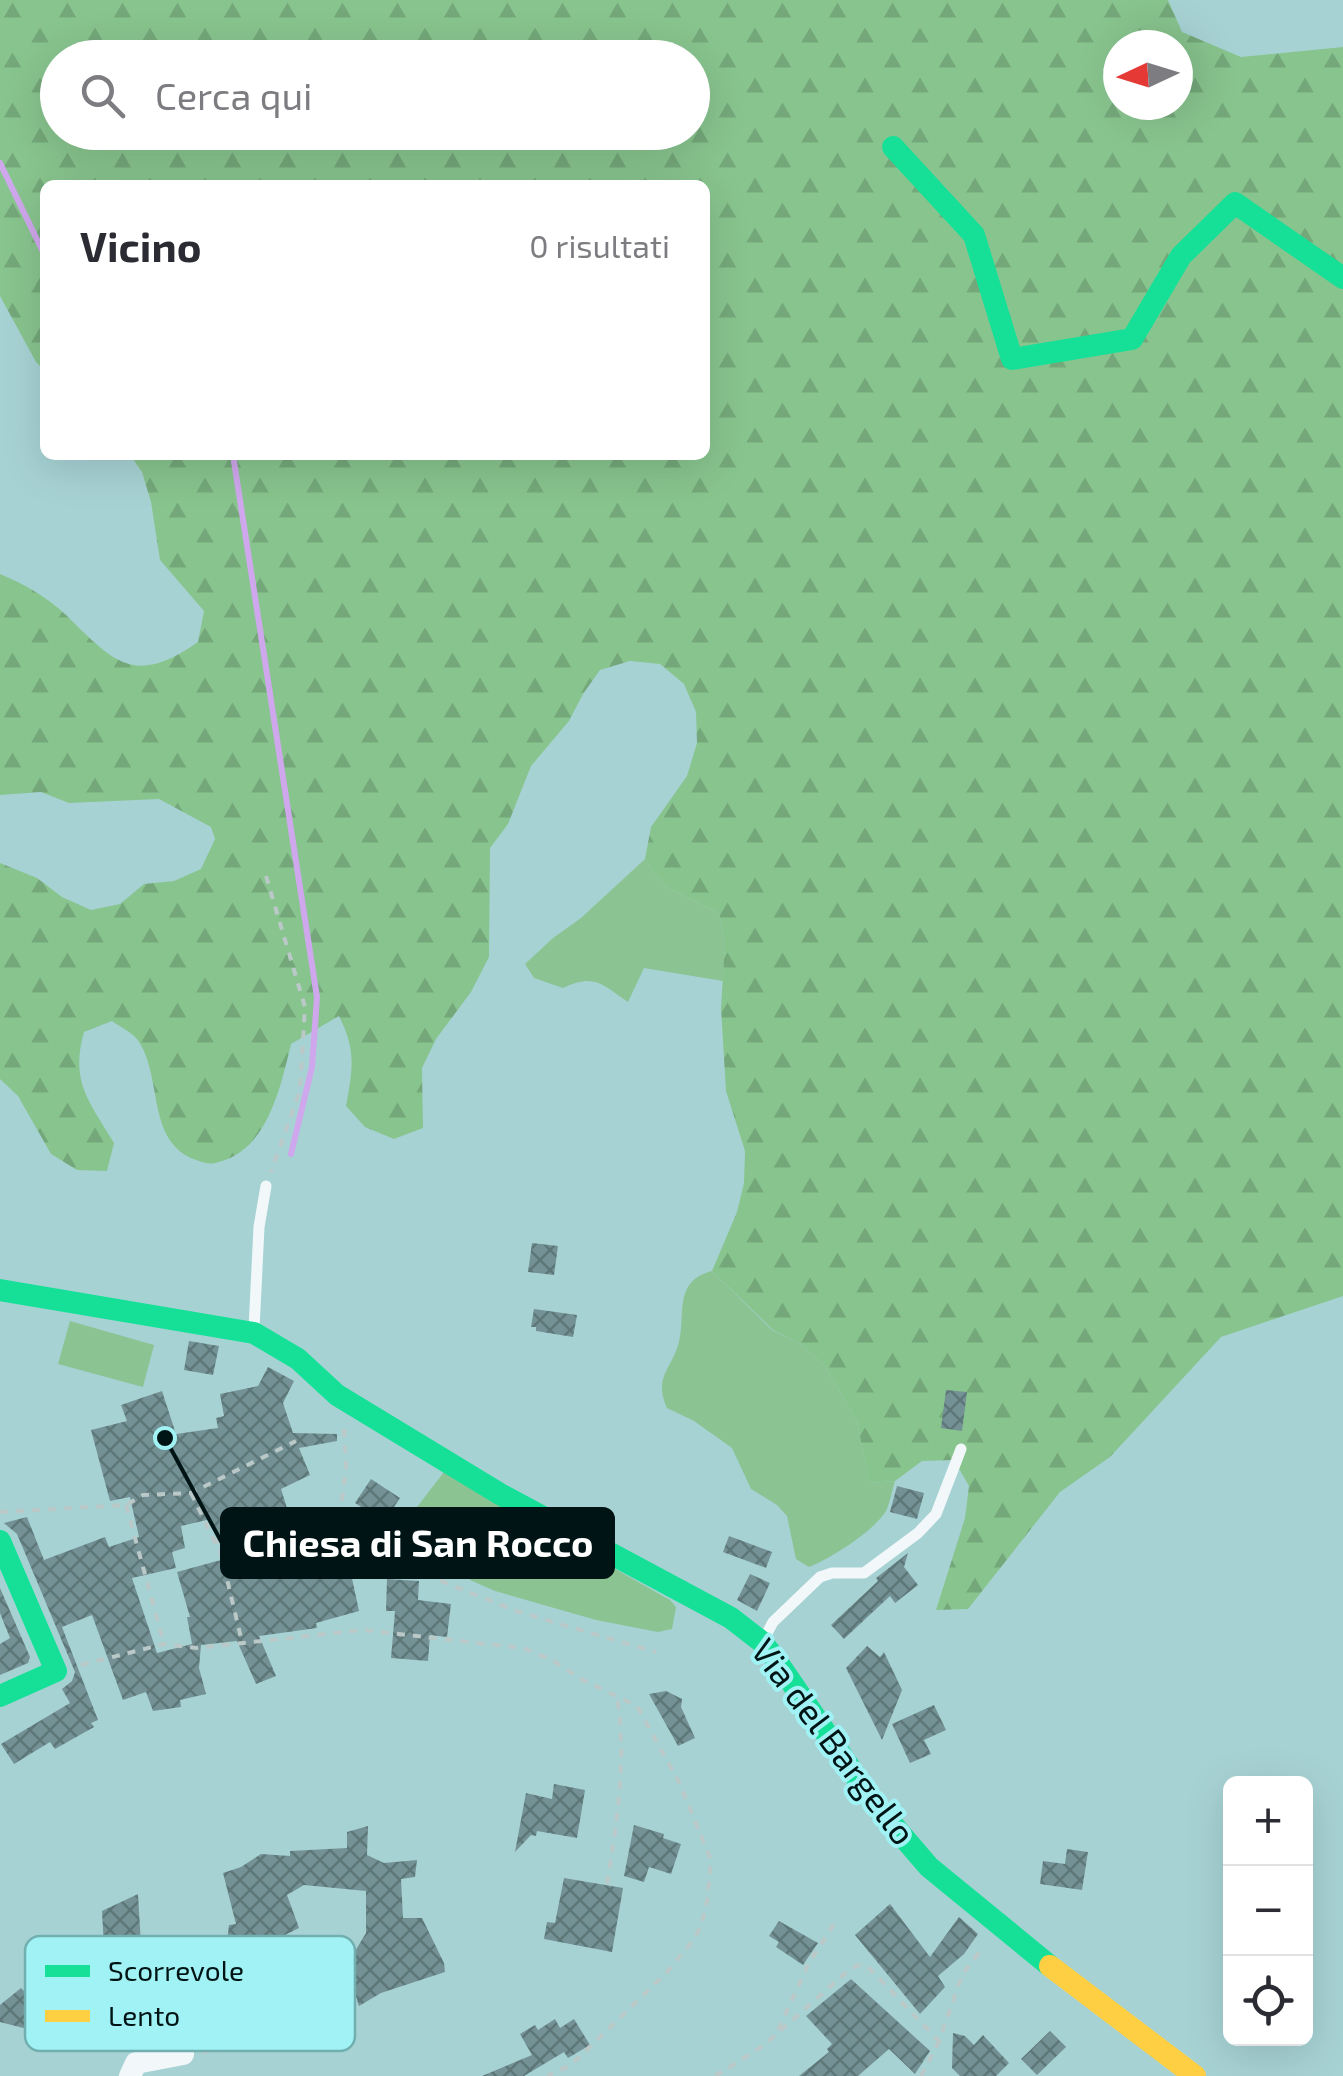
<!DOCTYPE html>
<html lang="it">
<meta charset="utf-8">
<style>
:root{--surface:#fff;--page:#f2f2f3;--text:#2b2b33;--muted:#7c7c81;--line:#e1e1e2}
body{margin:0;font-family:"Exo 2",sans-serif;background:var(--page);color:var(--text)}
.controls{position:absolute;right:30px;bottom:30px;display:grid;overflow:hidden;border-radius:15px;box-shadow:0 10px 40px #0002}
.controls button{width:90px;height:90px;display:grid;place-items:center;padding:0;border:0;border-bottom:2px solid var(--line);background:var(--surface);color:var(--text);font:50px sans-serif}
.compass{position:absolute;left:1103px;top:30px;width:90px;height:90px;border-radius:50%;background:var(--surface);box-shadow:0 10px 40px #0002;rotate:266deg}
.list{margin:0;padding:0;list-style:none}
h2{display:flex;justify-content:space-between;align-items:center;height:130px;margin:0;padding:0 40px;font-size:42px}
h2 small{font-size:32px;font-weight:400;color:var(--muted)}
.icon{flex:none;width:55px;height:55px;fill:none;stroke:currentColor;stroke-width:2;stroke-linecap:round;stroke-linejoin:round}
.map{position:relative;flex:none;width:1343px;height:2076px;overflow:hidden}
.search{position:absolute;background:var(--surface);box-shadow:0 10px 40px #0002;left:40px;top:40px;width:670px;height:110px;display:flex;align-items:center;gap:25px;box-sizing:border-box;padding:0 35px;border-radius:55px;color:var(--muted);font-size:38px}
.panel{position:absolute;background:var(--surface);box-shadow:0 10px 40px #0002;left:40px;top:180px;width:670px;height:280px;border-radius:15px}
.map>svg:first-child{display:block}
</style>
<div class="map">
<svg width="1343" height="2076" viewBox="0 0 1343 2076">
<defs>
<pattern id="forest-firs" width="22" height="20" patternUnits="userSpaceOnUse" patternTransform="scale(2.5)"><rect width="22" height="20" fill="#88c48e"/><path d="M5 1l3.5 6h-7zM16 11l3.5 6h-7z" fill="#74a87a"/></pattern>
<pattern id="building-cross-hatch" width="8" height="8" patternUnits="userSpaceOnUse" patternTransform="scale(2.5)"><rect width="8" height="8" fill="#749295"/><path d="M0 0l8 8M0 8l8-8" fill="none" stroke="#5d7678"/></pattern>
</defs>
<rect width="100%" height="100%" fill="#a7d2d4"/>
<path fill="#8bc393" d="M645,859l18,26 56,28 6,31 -2,37 -79,-13 -16,34c-26,-18 -34,-29 -65,-14l-29,-10 -9,-14 28,-26 28,-20z
M712,1271l60,59 29,14 24,22 32,55 12,62 26,-2c-3,9 -5,22 -9,30 -12,20 -56,48 -77,56l-13,-8 -9,-43 -10,-11 -26,-16 -19,-41 -38,-27 -27,-13c-14,-31 5,-39 12,-66 7,-28 -6,-61 33,-71z
M70,1321l84,24 -11,42 -85,-23z
M444,1472l226,128 6,7 -4,22 -14,3 -62,-12 -101,-29 -25,-11 -6,-10 -51,-32 -4,-12 8,-19z"/>
<path fill="url(#forest-firs)" fill-rule="evenodd" d="M0,0h1168l14,32 59,25 102,-10v1249l-122,41 -111,120 -50,35 -92,117 -32,1 29,-92 4,-32 -15,-26 -32,1 -27,20 -26,2 -12,-62 -32,-55 -24,-22 -28,-14 -61,-59 25,-59 7,-29 1,-32 -19,-60 -5,-83 4,-64 -6,-31 -56,-28 -18,-26 6,-32 36,-51 10,-33 -1,-31 -12,-28 -24,-20 -30,-3 -30,9 -17,24 -14,27 -38,45 -23,58 -18,24 -1,109 -18,35 -35,47 -14,29 1,60 -29,11 -29,-12 -19,-21c7,-38 10,-56 -7,-90l-48,28c-10,41 -22,100 -66,116 -13,5 -17,4 -29,0 -51,-18 -32,-84 -59,-121 -6,-7 -18,-13 -25,-18l-28,11c-14,50 5,69 30,111l-7,28 -30,-1 -26,-16 -33,-58 -18,-17v-216l37,15 25,19 29,13 29,-6 24,-20 30,-3 27,-12 14,-30 -4,-12 -52,-28 -90,4 -28,-11 -41,3v-221c24,10 47,23 66,41 48,47 68,72 132,27l6,-31 -44,-51 -9,-58 -9,-30 -12,-17h575v-270h-660v186l-9,-9 -36,-66zM1118,45h60v60h-60zM58,58h634v74h-634z"/>
<g fill="none" stroke-linecap="round" stroke-linejoin="round">
<path stroke="#cfa7ec" stroke-width="6" d="M0,163l45,93
M233,455l84,542 -5,70 -21,87"/>
</g>
<path fill="url(#building-cross-hatch)" d="M532,1243l26,3 -4,29 -26,-3z
M534,1309l43,6 -4,22 -37,-6v-4h-5z
M189,1341l30,5 -6,29 -29,-5z
M268,1367l26,14 -11,22 10,30 44,1v7l-38,7 11,27 -29,14 6,19 -5,2 2,7 -66,21 -7,-19 -30,7 4,22 -13,4 4,16 -44,10 25,75 35,-9 -5,-27h3l-13,-45 40,-11 79,-13 4,-11 26,10 -1,-5 20,4 14,65 -43,12 1,5 -58,8 17,40 -20,8 -19,-43 -36,4 -2,23 7,26 -26,6 1,7 -28,4 -7,-19 -23,8 -31,-85 -30,12 36,93 -7,3 3,4 -39,22 -5,-7 -36,22 -13,-20 69,-41 -8,-14 10,-8 3,-9 -58,-138 -13,-11 23,-6 17,43 61,-23 4,10 30,-10 -9,-40 -20,4 -19,-71 36,-9 -6,-16 41,-14 14,43 42,-6 -2,-10 8,-2 -4,-22 38,-8z
M946,1390l21,2 -5,39 -21,-3z
M371,1479l29,19 -16,24 -29,-19z
M897,1486l27,7 -7,26 -27,-7z
M729,1536l43,16 -6,16 -43,-16z
M908,1553l-4,14 14,18 -23,18 -5,-7 -46,43 -13,-14 47,-44 -2,-3z
M750,1574l20,9 -13,28 -20,-11z
M387,1579l32,2 -1,19 33,4 -4,33 -17,-2 -2,26 -37,-3 4,-47h-9z
M0,1588l30,69 -2,6 -28,12v-31l10,-6 -10,-25z
M867,1646l13,11 4,-5 18,38 -20,50 -36,-72z
M666,1691l16,8 -1,8 14,31 -17,8 -29,-52z
M934,1705l12,25 -22,10 7,14 -21,9 -18,-39z
M554,1784l31,6 -8,48 -40,-7 -1,5 -5,-1 -16,17 11,-59 26,6z
M634,1825l30,9 -1,4 18,6 -10,30 -22,-7 -5,15 -20,-6z
M368,1826l-1,29 17,8 33,-3 -2,17 -14,2 2,39h19l22,45 1,9 -64,21 -22,13 -9,-28 -7,-7 23,-38v-42l-62,-6 -17,10 12,33 -48,24 -25,1 3,-28 7,-1 -13,-51 18,-6 20,-13 29,2v-5l57,-3v-16z
M1067,1849l21,3 -6,38 -42,-6 3,-23 22,3z
M564,1878l59,10 -11,64 -68,-13 3,-17 8,1z
M138,1894l3,51 -16,3 -8,16 1,7 -18,7 -65,53 -35,-9v-17l21,-17 6,6h17l60,-46 -2,-37z
M890,1904l40,53 29,-40 19,17 -14,20 -26,22 7,11 -25,27 -65,-79z
M779,1921l39,22 -15,22 -27,-18 3,-5 -10,-6z
M851,1979l79,72 -15,23 -26,-25 -31,27h-59l30,-24 -2,-3 5,-5 -26,-28z
M555,2019l5,9 14,-9 16,26 -22,13 -4,-6 -40,24h-42l50,-21 -12,-21 15,-9 3,5z
M1050,2031l16,16 -29,28 -16,-16z
M953,2033l12,3 9,9 9,-10 26,28 -13,13h-36l-8,-8z"/>
<g fill="none" stroke-linecap="round" stroke-linejoin="round">
<path stroke="#bbc8c8" stroke-width="4" stroke-dasharray="8 8" stroke-linecap="butt" d="M266,876l39,131 -5,83 -29,82
M344,1429l2,38 -7,58 11,16
M191,1493l30,61 21,88
M126,1505l38,139
M0,1512l126,-7 17,-10 48,-2 105,-52
M215,1542l73,-21 100,34 33,18 98,39 137,40
M81,1665l83,-21 33,4 166,-18 160,18 29,12 31,20 54,26 42,76 32,78 -4,41 -6,25 -9,16 -26,31 -95,92 -24,11
M607,1884c10,-63 20,-124 10,-188
M151,2029v5l90,-13 3,27 -41,4
M778,2030l31,-67 25,-39
M715,2076l48,-30 87,-77 9,-4 9,2 71,74 23,-66 22,-29
M921,2076l18,-35"/>
<path stroke="#f2f8f9" stroke-width="11" d="M254,1329l5,-102 7,-41
M764,1639l9,-17 47,-45 12,-4h32l54,-40 18,-19 25,-65"/>
<path stroke="#f2f8f9" stroke-width="22" d="M130,2076l6,-13 47,-9"/>
<path stroke="#16e098" stroke-width="22" d="M893,147l81,88 38,124 120,-20 49,-83 54,-53 108,75
M0,1290l254,43 44,26 39,36 163,99 231,124 31,24 12,15 100,146 55,64 121,99
M0,1541l56,130 -56,25"/>
<path stroke="#ffcf43" stroke-width="22" d="M1050,1966l145,110"/>
</g>
<g text-anchor="middle" stroke-width="8" stroke-linejoin="round" paint-order="stroke">
<g font-size="35" fill="#001415" stroke="#a1f2f4">
<text transform="translate(833 1742) rotate(53)" y="12">Via del Bargello</text>
</g>
</g>
<rect x="25" y="1936" width="330" height="115" rx="15" fill="#a1f2f4" stroke="#71afb1" stroke-width="2.5"/>
<rect x="45" y="1965" width="45" height="12" fill="#16e098"/>
<rect x="45" y="2010" width="45" height="12" fill="#ffcf43"/>
<g font-size="28" fill="#001415">
<text x="108" y="1981">Scorrevole</text>
<text x="108" y="2026">Lento</text>
</g>
<path fill="none" stroke="#001415" stroke-width="4" d="M165 1438L222 1543"/>
<circle fill="#001415" stroke="#a1f2f4" stroke-width="4" cx="165" cy="1438" r="10"/>
<rect fill="#001415" stroke="#001415" stroke-width="4" x="222" y="1509" width="391" height="68" rx="10"/>
<g font-size="38" text-anchor="middle" font-weight="bold" fill="#fff">
<text x="418" y="1557">Chiesa di San Rocco</text>
</g>
</svg>
<div class="controls">
<button>+</button>
<button>−</button>
<button><svg class="icon" aria-label="locate" viewBox="0 0 24 24"><circle cx="12" cy="12" r="6"/><path d="M12 2v4M12 18v4M2 12h4M18 12h4"/></svg></button>
</div>
<svg class="compass" viewBox="-18 -18 36 36"><path d="M0-13l5 13h-10z" fill="#e53935"/><path d="M0 13l5-13h-10z" fill="#7c7c81"/></svg>
<div class="search"><svg class="icon" aria-label="search" viewBox="0 0 24 24"><circle cx="10" cy="10" r="6"/><path d="M15 15l6 6"/></svg>Cerca qui</div>
<section class="panel">
<h2>Vicino<small>0 risultati</small></h2>
<ul class="list">
</ul>
</section>
</div>
